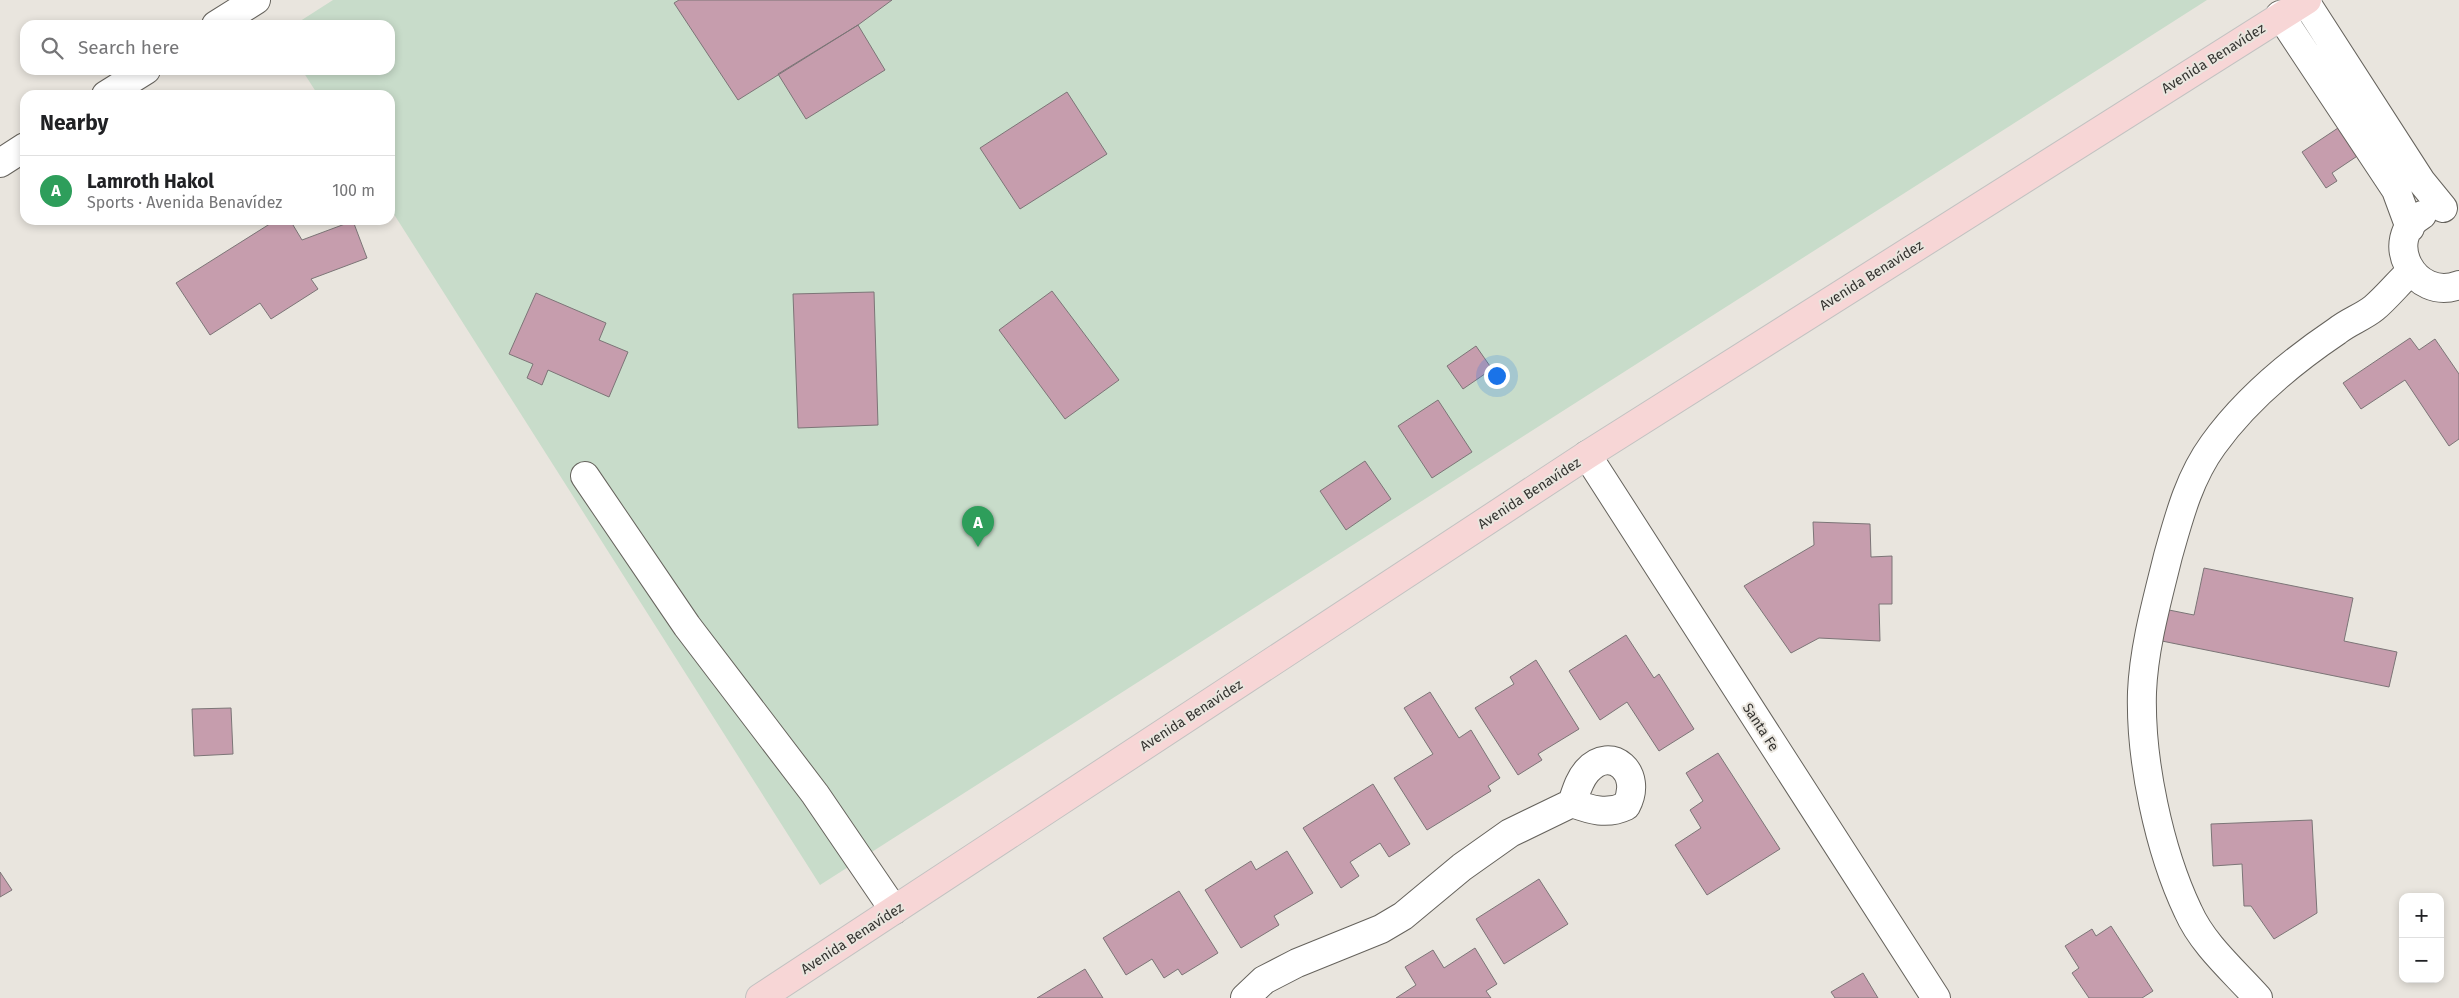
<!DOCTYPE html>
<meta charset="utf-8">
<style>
:root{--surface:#fff;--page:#f2f2f2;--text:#202124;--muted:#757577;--line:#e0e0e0;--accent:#db2777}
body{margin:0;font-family:"Fira Sans",sans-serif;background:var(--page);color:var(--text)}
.controls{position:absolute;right:15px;bottom:15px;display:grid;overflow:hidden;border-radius:10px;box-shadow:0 2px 8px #0003}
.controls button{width:45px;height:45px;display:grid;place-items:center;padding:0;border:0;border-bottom:1px solid var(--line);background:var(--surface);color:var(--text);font:25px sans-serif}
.you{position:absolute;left:1496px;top:375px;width:18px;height:18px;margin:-12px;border:4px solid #fff;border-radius:50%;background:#1a73e8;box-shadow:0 0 0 8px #1a73e833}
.badge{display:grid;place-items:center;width:32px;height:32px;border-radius:50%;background:var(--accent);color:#fff;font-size:16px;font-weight:700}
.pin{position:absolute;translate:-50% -41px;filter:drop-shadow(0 1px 2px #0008)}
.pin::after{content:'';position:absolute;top:26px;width:18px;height:15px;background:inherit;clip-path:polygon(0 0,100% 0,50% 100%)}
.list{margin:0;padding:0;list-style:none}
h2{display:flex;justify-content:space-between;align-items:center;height:65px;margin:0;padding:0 20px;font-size:21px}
h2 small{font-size:16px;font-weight:400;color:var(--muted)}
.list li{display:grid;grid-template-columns:32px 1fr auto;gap:15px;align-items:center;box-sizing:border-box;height:70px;padding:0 20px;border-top:1px solid var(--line)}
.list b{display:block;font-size:19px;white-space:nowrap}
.list p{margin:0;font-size:16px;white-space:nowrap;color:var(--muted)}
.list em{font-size:16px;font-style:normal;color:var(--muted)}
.icon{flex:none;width:28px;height:28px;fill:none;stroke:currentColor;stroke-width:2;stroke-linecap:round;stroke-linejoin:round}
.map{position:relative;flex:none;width:2459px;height:998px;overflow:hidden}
.search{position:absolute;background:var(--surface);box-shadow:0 2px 8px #0003;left:20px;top:20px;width:375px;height:55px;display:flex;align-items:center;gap:12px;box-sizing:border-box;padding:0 18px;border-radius:15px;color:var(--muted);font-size:19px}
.panel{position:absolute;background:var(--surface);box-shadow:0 2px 8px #0003;left:20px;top:90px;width:375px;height:135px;border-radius:15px}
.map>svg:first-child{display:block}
</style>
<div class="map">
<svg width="2459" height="998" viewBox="0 0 2459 998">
<rect width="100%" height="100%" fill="#e9e5de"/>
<path fill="#c8dcca" d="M333,0h1874l-1387,885 -430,-677v-113h-72l-16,-25h88v-45h-96z"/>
<path fill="#c69dad" stroke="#7c7577" d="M679,0h213l-34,25 -120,75 -64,-97z
M858,25l27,45 -79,49 -28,-45z
M1067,92l40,62 -87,55 -40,-61z
M2377,102l19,28 -64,43 5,8 -11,7 -24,-36z
M276,220h14l12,20 51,-19 14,37 -56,21 7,10 -47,30 -11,-16 -50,32 -34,-52z
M1052,291l67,89 -54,39 -66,-89z
M874,292l4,133 -80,3 -5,-134z
M536,293l70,30 -7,17 29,12 -19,45 -61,-27 -6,15 -15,-7 6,-14 -24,-10z
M2410,338l9,12 16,-11 24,35v65l-10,7 -44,-66 -44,29 -18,-26z
M1476,346l16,23 -29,20 -16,-23z
M1438,400l34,52 -40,26 -34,-52z
M1365,461l26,38 -45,31 -26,-39z
M1813,522l57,2 1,33 21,-1v48h-13l1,37 -61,-3 -28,15 -47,-67 70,-41z
M2204,568l149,30 -9,43 53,11 -8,35 -232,-47 7,-31 30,6z
M1626,635l28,43 5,-4 35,55 -35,22 -32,-49 -27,18 -31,-49z
M1536,660l43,69 -41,25 4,6 -24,15 -43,-67 39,-24 -4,-7z
M1430,692l29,46 12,-8 29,48 -12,8 3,5 -64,39 -33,-52 39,-24 -29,-46z
M231,708l2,46 -39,2 -2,-47z
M1718,753l62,96 -73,46 -32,-50 26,-17 -11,-18 13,-9 -17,-28z
M1373,784l37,60 -21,13 -9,-14 -30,19 9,14 -18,12 -38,-60z
M2312,820l5,93 -43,26 -23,-33h-7l-2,-42 -29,2 -2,-42z
M1287,851l26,42 -39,23 5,9 -38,23 -36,-58 46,-29 5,9z
M0,872l12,18 -12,7z
M1539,879l29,45 -64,40 -28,-45z
M1179,891l39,62 -36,22 -4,-6 -14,9 -12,-19 -26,16 -23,-37z
M2111,926l42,65 -11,7h-53l-17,-25 7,-5 -14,-22 27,-17 4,7z
M1475,948l22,36 -11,7 5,7h-95l20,-13 -11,-18 28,-17 11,18z
M1085,969l18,29h-66z
M1863,973l15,25h-43l-4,-6z"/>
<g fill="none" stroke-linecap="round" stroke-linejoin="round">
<defs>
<path id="minor" d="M2305,1l116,180 22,27
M2280,15l116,175 14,38
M216,25l40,-25
M106,95l40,-25
M0,163l25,-16
M2422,215c-41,24 -8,87 37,70
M1587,455l349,543
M585,476l102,150 128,168 79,116
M1245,998l19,-18 33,-17 84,-34 22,-13 59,-49 48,-34 62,-30c19,7 35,12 54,3 18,-33 -15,-62 -39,-35 -8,9 -11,21 -15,32
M2258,998c-24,-27 -55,-53 -70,-87 -29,-61 -48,-151 -46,-219 2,-46 15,-91 26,-136 11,-39 21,-78 45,-111 33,-46 78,-83 124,-114 11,-9 26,-14 37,-23 13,-11 24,-25 37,-37"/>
<path id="major" d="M760,998l827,-543 720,-455"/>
</defs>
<use href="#minor" stroke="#66635d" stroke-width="30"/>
<use href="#major" stroke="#c2c2c1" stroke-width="30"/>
<use href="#minor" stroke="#fff" stroke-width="28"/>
<use href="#major" stroke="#f7d6d6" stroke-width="28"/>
</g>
<g text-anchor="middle" stroke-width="4" stroke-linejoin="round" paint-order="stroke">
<g font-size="14" fill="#343330" stroke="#e9e5de">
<text transform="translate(2213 58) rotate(-32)" y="5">Avenida Benavídez</text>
<text transform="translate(1871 275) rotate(-32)" y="5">Avenida Benavídez</text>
<text transform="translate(1529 493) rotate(-33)" y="5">Avenida Benavídez</text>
<text transform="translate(1191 715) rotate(-33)" y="5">Avenida Benavídez</text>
<text transform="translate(1761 727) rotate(57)" y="5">Santa Fe</text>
<text transform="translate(852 938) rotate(-33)" y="5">Avenida Benavídez</text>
</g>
</g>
</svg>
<div class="controls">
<button>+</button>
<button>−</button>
</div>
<div class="you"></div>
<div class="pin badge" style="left:978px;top:547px;background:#2e9e5b">A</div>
<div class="search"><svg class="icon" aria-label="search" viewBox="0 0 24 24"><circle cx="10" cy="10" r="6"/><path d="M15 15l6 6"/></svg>Search here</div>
<section class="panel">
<h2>Nearby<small></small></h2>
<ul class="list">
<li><span class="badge" style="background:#2e9e5b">A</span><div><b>Lamroth Hakol</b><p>Sports · Avenida Benavídez</p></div><em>100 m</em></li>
</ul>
</section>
</div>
